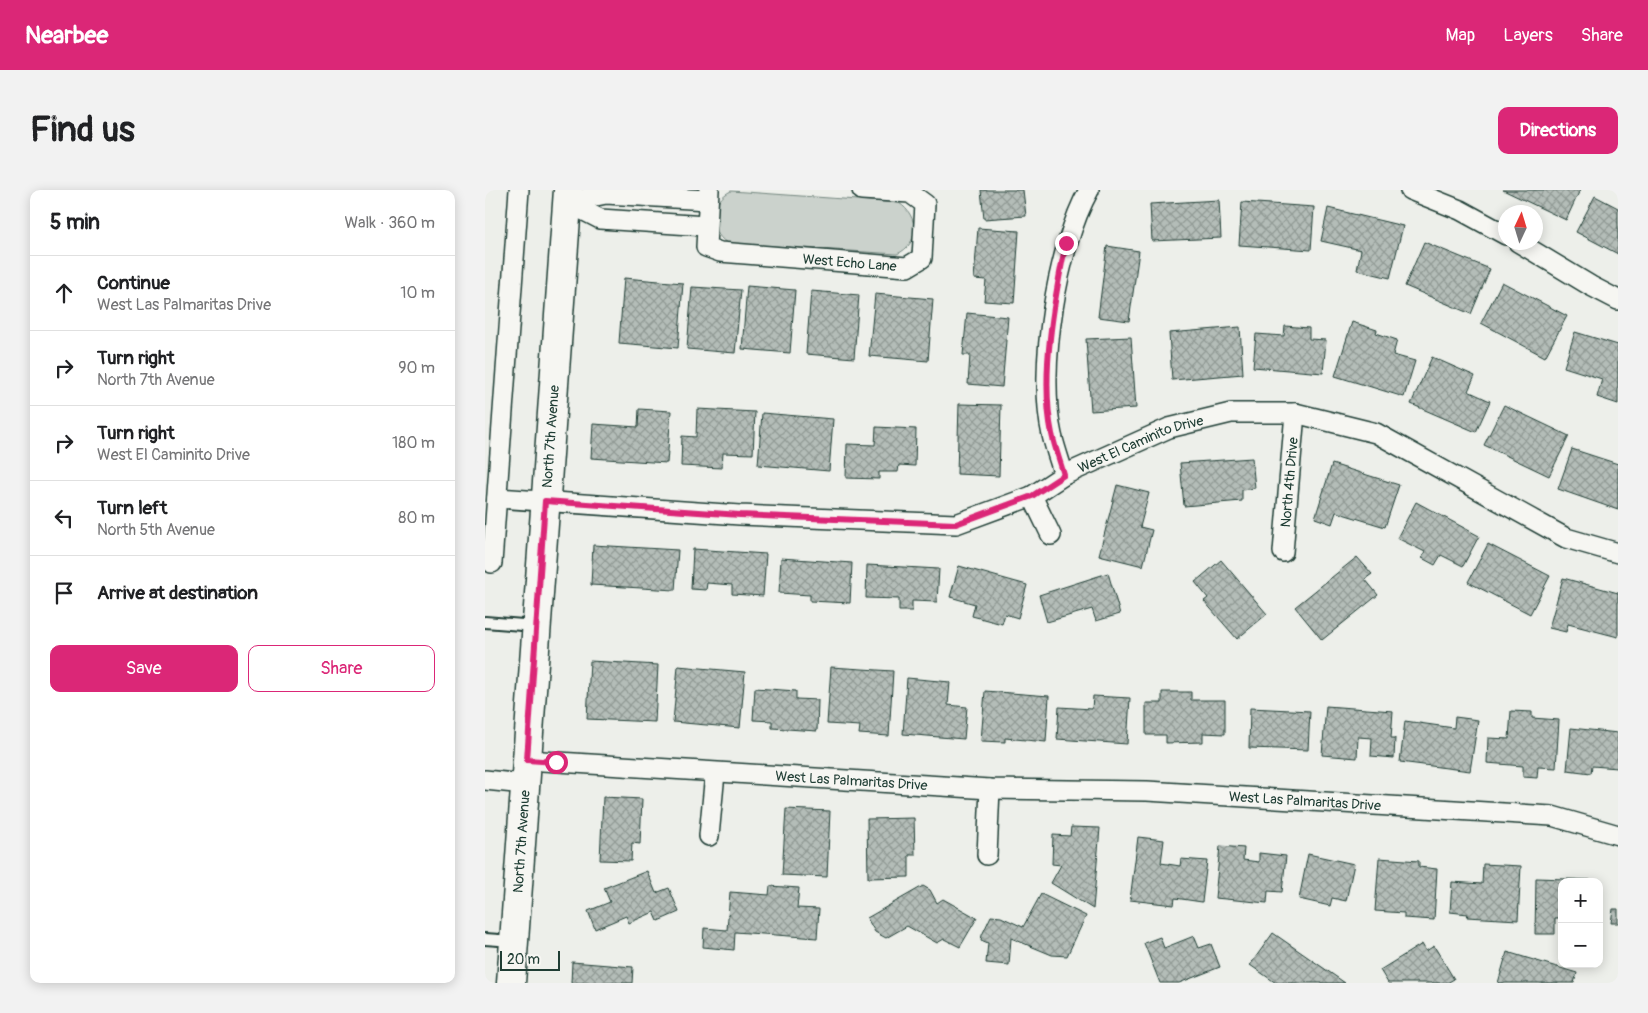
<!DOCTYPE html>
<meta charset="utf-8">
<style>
:root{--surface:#fff;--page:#f2f2f2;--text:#202124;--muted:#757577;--line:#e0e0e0;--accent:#db2777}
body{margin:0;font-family:Pangolin,sans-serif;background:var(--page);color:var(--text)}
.controls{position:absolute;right:15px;bottom:15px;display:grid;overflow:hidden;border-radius:10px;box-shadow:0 2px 12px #0003}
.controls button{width:45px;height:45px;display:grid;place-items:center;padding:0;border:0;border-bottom:1px solid var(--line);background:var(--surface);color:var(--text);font:25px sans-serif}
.compass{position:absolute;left:1013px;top:15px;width:45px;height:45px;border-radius:50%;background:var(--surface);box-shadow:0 2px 12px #0003;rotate:4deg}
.scale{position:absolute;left:15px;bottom:12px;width:60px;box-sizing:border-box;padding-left:5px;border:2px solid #1f3d34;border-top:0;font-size:14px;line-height:18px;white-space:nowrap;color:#1f3d34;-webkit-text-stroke:4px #f6f6f2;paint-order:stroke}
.stop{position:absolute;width:15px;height:15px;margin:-11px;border:4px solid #db2777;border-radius:50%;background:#fff}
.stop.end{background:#db2777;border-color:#fff;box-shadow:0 1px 5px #0008}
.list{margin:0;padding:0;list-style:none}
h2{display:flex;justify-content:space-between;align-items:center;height:65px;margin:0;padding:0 20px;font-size:21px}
h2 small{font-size:16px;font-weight:400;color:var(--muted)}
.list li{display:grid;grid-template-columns:32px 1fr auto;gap:15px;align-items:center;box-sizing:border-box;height:75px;padding:0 20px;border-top:1px solid var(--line)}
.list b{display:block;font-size:19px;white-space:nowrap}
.list p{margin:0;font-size:16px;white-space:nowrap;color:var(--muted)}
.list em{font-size:16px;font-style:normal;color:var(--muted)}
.actions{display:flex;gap:10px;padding:15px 20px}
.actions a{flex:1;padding:11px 0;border:1px solid var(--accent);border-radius:10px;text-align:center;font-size:18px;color:var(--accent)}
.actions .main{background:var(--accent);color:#fff}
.icon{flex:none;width:28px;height:28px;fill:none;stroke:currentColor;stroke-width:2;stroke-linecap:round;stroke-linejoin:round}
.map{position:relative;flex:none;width:1133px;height:793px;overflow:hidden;border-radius:10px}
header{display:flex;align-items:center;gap:30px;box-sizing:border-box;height:70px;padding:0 25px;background:var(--accent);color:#fff}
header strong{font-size:24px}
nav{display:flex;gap:28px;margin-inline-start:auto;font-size:18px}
.intro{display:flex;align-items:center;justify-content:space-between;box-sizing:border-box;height:120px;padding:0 30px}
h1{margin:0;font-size:35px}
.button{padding:12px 22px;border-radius:10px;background:var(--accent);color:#fff;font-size:18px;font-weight:700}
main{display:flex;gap:30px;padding:0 30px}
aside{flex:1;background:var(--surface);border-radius:10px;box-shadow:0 2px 12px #0003}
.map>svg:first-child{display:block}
</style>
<header>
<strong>Nearbee</strong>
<nav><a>Map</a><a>Layers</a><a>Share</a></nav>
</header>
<div class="intro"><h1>Find us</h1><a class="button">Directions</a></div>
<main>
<aside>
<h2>5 min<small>Walk · 360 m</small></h2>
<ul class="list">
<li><svg class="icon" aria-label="ahead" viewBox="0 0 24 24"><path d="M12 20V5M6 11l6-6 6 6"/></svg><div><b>Continue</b><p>West Las Palmaritas Drive</p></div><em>10 m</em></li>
<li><svg class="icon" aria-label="right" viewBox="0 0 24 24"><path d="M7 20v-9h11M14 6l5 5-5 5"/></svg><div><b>Turn right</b><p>North 7th Avenue</p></div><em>90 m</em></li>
<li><svg class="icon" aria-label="right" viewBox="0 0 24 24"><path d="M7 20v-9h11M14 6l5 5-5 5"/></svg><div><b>Turn right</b><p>West El Caminito Drive</p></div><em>180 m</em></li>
<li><svg class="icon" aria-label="left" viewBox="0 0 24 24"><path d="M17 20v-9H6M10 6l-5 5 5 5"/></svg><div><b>Turn left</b><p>North 5th Avenue</p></div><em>80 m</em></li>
<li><svg class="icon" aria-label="arrive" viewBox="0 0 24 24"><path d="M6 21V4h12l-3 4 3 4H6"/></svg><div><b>Arrive at destination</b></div></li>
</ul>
<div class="actions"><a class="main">Save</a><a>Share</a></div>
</aside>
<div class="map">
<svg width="1133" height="793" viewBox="0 0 1133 793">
<defs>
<pattern id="building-cross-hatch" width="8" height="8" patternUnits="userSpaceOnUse" patternTransform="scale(1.25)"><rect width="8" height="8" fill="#b4bdb8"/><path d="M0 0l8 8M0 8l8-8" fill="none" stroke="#929b96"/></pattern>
</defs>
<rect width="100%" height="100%" fill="#edefea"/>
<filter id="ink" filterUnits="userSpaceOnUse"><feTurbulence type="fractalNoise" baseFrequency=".02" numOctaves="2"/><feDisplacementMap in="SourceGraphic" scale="10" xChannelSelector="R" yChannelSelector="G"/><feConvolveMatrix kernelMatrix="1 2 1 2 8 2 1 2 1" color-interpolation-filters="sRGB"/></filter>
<g filter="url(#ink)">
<path fill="#cbd2cc" stroke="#758880" d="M246,1l168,12c20,13 21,41 -2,51l-170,-11c-20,-13 -16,-43 4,-52z"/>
<path fill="url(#building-cross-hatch)" stroke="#1f3d34" d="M496,0h42l3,26 -42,3z
M1018,0h77l-14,30z
M1110,6l23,12v46l-42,-22z
M734,10l2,38 -69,3 -2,-37z
M757,12l72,5 -3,43 -72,-5z
M843,18l75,18 -13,52 -33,-8 4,-20 -40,-9z
M493,38l41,3 -5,72 -30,-2 2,-21 -12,-1z
M939,52l66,27 -19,45 -66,-28z
M622,56l32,5 -10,70 -31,-4z
M139,88l59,5 -5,65 -59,-5z
M1017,92l65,34 -22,41 -64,-34z
M262,96l48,4 -5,63 -48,-4z
M207,97l49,3 -6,63 -48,-4z
M326,101l48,4 -5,63 -48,-4z
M390,104l58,5 -5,62 -59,-5z
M482,123l41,4 -6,70 -34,-3 2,-29h-7z
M867,132l25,8 -1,3 21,7 -4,15 22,6 -11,36 -69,-21z
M800,136l24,2v11l17,1 -3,33 -70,-6 3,-33 28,2z
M755,137l3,47 -71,6 -3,-47z
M1090,142l43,13v59l-21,-7 5,-18 -38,-12z
M646,147l5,71 -45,3 -5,-72z
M947,167l43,19 -7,15 22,10 -14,31 -65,-28z
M474,214l42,1 -2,71 -42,-2z
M1019,215l65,31 -20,40 -65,-31z
M154,219l32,2 -4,52 -76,-5 2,-34 45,3z
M212,219l58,3 -2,42 -30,-1 -1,15 -41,-2 1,-30 14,1z
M277,223l71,6 -4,52 -71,-6z
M391,237l40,2 -1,37 -16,-1 -1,7h-19v7l-33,-1 1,-34 28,1z
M1087,259l46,15v46l-60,-21z
M767,268l3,30 -13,2v11l-58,5 -4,-43z
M847,274l67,21 -14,42 -49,-15 -4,12 -17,-6z
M632,295l32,8 -9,34 12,3 -9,36 -44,-11z
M931,312l63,34 -16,30 -22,-11 -6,10 -13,-7 3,-6 -28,-14z
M1003,354l62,32 -20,38 -62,-32z
M108,355l85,5 -3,40 -84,-5z
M208,359l73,5 -3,42 -31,-2v-9l-25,-2 -1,7 -15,-1z
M872,367l15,17 -7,5 13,16 -56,45 -27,-33z
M296,368l71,5 -2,40 -40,-2v-6l-31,-2z
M736,370l46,54 -30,25 -33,-38 4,-3 -13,-16z
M382,375l72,4 -2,33 -25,-1v10h-13v-12l-33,-1z
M474,376l68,19 -9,33 -13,-4 -3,10 -30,-8 3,-12 -25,-7z
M623,383l12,41 -24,7 -4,-12 -45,13 -8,-27z
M1078,388l55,15v44l-50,-13 -2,8 -17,-4z
M105,471l68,4 -3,57 -68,-3z
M193,476l67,6 -5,56 -67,-6z
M346,477l62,4 -4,65 -30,-2 1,-8 -33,-2z
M422,488l43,4 -2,23 19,2 -3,32 -61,-5z
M270,498l41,3v8l22,1 -1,31 -45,-3v-7l-19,-1z
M500,501l64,5 -3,46 -41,-4v4l-24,-1z
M677,502h29v8h34v34l-22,-1v9l-37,1v-8h-20v-32h16z
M608,506l37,2 -3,46 -70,-5 2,-32 33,2z
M841,516l67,5 -2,27h4l-1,20 -23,-2 1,-18 -14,-1 -1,21 -35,-3z
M765,518l60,3 -2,39 -59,-2z
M1026,521l21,1v6l27,2 -3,48 -18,-1 -1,11 -14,-1v-11l-36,-3 1,-25 21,1z
M970,527l23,3 -8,51 -70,-9 5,-41 49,7z
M1086,538l47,5v35l-26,-2 -1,7 -24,-3z
M118,607l39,2 -2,45 -8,-1 -1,18 -31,-1z
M301,619l44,2 -3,66 -45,-2z
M429,628l1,37h-6v22l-41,1 -1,-59z
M586,637l29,1 -7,81 -42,-26 10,-18 -9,-1 1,-29 17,1z
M653,647l26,3 -3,23 19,3 1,-7 26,2 -5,41 -27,-4 -1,7 -44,-5z
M735,656l24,2 -1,12 16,2v-9l27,3 -4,36 -14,-1 -1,12 -52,-5z
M823,664l46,10 -8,37 -14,-3 -2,8 -31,-7z
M894,668l40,3v6l18,2 -3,51 -30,-2v-5l-29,-2z
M998,674l38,2 -3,54 -51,-3 1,-3 -18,-2 2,-30 30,2z
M162,681l9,22 13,-5 10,24 -21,9 -4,-9 -25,11 -3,-7 -31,13 -7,-18 22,-9 -6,-14z
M1051,688l59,2v2h-33v36h-7v16h-20z
M285,696l29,2 -2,20 22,1 -2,29 -82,-6 -1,18 -31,-3 1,-19 23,2 3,-38 39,3z
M438,696l7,4 7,13 6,-4 34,19 -17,29 -16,-8 -7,4 -30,-17 -21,12 -11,-6 -8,-14z
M556,704l45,22 -19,40 -15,-1 -41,-17 -2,27 -23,-2 2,-20 -7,-3 1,-5 9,-19 10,1 22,10z
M1128,719h5v14h-7z
M788,743l72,50h-69l-26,-18z
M709,746l5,12 12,-4 9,23 -41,16h-19l-16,-40 16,-6 4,11z
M937,754l4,7 8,-5 20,33 -7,4h-59l-8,-13z
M1022,762l70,21 -3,10h-76z
M87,772l61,5 -1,16h-61z"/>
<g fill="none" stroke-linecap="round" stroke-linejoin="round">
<defs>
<path id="lane" d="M0,432l50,4
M0,749l28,2"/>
<g id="street">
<path id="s1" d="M224,0l-3,57 14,5 187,15 15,-9 3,-54 -15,-11 -48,-3"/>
<path d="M925,0l50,20 46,25"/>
<path d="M82,12l33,17 106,7"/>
<path d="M82,12l39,-8 101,6"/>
<path d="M1033,52l73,44 27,14"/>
<path d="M579,285c-4,-13 -9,-27 -12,-40 -15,-65 5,-188 37,-245"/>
<path d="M547,306l19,39"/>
<path id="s2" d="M12,308l243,17 216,9 76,-28 32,-21 105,-47 62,-15h64l81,20 190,105 52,15"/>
<path id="s3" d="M798,362l12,-139"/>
<path d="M7,373l27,-373"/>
<path id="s4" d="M41,570l464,29 157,2 405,25 66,19"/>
<path d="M0,590l39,4"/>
<path d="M224,646l6,-63"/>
<path d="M502,665l3,-66"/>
</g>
<g id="secondary">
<path id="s5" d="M26,793l57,-793"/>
</g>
</defs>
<use href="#lane" stroke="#1f3d34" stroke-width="14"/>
<use href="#street" stroke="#1f3d34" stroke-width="22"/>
<use href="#secondary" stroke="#1f3d34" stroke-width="31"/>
<use href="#lane" stroke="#f6f6f2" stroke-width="10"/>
<use href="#street" stroke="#f6f6f2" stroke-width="19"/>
<use href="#secondary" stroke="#f6f6f2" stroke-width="28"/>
</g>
</g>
<g fill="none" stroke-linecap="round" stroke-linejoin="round" filter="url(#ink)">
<path stroke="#db2777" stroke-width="6" d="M71,572l-29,-2 18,-259 195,14 216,9 76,-28 32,-21c-4,-14 -9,-27 -12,-41 -12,-58 2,-134 14,-191"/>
</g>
<g text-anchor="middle" stroke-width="4.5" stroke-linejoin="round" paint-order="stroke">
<g font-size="14" fill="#1f3d34" stroke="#f6f6f2">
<text dy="5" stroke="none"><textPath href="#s1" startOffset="202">West Echo Lane</textPath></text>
<text dy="5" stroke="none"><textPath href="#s5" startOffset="548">North 7th Avenue</textPath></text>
<text dy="5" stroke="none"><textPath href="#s2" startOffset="662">West El Caminito Drive</textPath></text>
<text dy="5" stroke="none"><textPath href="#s3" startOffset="70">North 4th Drive</textPath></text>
<text dy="5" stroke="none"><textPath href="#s4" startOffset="326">West Las Palmaritas Drive</textPath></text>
<text dy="5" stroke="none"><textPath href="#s4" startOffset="780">West Las Palmaritas Drive</textPath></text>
<text dy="5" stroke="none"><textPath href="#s5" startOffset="142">North 7th Avenue</textPath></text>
</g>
</g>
</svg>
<div class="controls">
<button>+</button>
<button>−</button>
</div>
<svg class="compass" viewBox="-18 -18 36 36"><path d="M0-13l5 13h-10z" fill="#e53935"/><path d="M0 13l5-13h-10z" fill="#757577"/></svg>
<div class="scale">20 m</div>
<div class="stop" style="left:71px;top:572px"></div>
<div class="stop end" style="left:581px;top:53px"></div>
</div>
</main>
